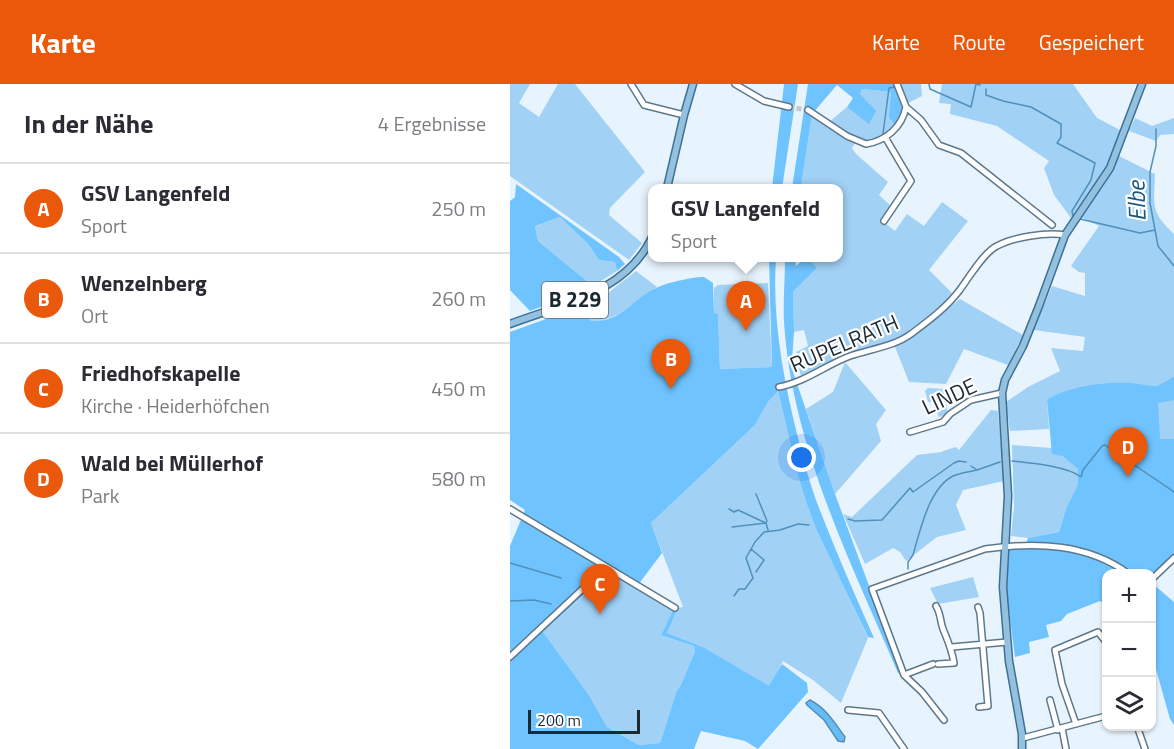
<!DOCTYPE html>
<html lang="de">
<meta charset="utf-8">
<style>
:root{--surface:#fff;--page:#f2f2f3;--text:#2b2b33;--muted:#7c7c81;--line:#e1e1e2;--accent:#ea580c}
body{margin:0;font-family:"Titillium Web",sans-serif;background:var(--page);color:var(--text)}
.controls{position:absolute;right:18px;bottom:18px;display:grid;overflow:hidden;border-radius:12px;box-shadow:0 2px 4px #0004}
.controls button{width:54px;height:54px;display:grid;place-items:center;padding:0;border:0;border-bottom:2px solid var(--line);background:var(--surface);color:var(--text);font:30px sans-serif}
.scale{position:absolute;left:18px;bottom:15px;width:112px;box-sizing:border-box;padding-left:6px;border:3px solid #1d2931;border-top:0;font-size:16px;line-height:21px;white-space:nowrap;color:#1d2931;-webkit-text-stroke:4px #fff;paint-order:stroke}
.you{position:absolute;left:292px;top:374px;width:21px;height:21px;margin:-15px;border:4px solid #fff;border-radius:50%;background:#1a73e8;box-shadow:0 0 0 9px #1a73e833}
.badge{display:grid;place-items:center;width:39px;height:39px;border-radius:50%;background:var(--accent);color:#fff;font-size:20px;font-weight:700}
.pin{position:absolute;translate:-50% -50px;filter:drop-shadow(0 2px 3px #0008)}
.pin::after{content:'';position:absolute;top:32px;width:21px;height:18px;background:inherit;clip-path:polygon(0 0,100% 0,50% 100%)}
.popup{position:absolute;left:138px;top:100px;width:195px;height:78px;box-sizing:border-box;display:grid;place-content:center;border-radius:12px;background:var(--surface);filter:drop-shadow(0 2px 4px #0005);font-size:20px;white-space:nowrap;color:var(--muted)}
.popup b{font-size:22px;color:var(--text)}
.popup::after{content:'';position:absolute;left:50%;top:100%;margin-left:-12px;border:12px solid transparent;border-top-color:var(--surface)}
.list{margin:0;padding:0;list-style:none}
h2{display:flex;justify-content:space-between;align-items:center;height:78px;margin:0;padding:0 24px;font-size:26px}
h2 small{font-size:20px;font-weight:400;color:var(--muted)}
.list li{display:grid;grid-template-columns:39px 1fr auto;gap:18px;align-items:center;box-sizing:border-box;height:90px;padding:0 24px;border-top:2px solid var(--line)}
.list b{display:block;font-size:22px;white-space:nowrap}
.list p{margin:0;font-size:20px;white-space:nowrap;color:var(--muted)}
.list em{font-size:20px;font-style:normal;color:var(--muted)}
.icon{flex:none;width:33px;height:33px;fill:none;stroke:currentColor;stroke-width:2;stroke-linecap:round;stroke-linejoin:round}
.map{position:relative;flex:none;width:664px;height:665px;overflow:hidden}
header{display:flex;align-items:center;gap:36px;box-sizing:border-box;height:84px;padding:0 30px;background:var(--accent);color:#fff}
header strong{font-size:28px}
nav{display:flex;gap:33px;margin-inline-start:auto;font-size:21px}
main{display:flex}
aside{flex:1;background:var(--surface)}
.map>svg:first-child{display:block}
</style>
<header>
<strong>Karte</strong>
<nav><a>Karte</a><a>Route</a><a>Gespeichert</a></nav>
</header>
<main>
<aside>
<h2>In der Nähe<small>4 Ergebnisse</small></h2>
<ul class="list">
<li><span class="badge">A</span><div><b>GSV Langenfeld</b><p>Sport</p></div><em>250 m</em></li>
<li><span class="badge">B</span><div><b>Wenzelnberg</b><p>Ort</p></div><em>260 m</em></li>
<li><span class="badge">C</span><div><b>Friedhofskapelle</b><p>Kirche · Heiderhöfchen</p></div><em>450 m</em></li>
<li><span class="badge">D</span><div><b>Wald bei Müllerhof</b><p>Park</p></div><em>580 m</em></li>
</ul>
</aside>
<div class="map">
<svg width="664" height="665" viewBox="0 0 664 665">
<rect width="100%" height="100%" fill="#e8f4fd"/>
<path fill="#a1d1f5" d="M0,0h20l-11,19 20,14 19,-33h17l70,88 -35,36 -1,7 33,28 -13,17 -119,-84z
M388,0h23l1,12 -16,8z
M432,0h131l24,34 25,13 -22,49 -29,38 -17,-23 -10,-27 5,-7 -52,-35 -47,-12 1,-10 -12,-1z
M352,5l29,3 -1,25 6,10c-36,22 -33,16 -67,-5l18,-15 22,16 -9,-29z
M302,30l44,28 -4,6 4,6 32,28 -9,13 12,11 -10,14 14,11 12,-17 17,12 18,-24 26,19 -39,49 25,25 -20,18 -32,25 -53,15 -46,24 -3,-3 -4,-22 12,-6 -4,-16 -10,2 -1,-40 24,-24 -9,-10h31v-70h-38z
M625,34l17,8 22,-8v16l-14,1 -4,6 -27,-10z
M609,72l36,18c-1,32 -5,37 19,60v142l-10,8 -17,3 -16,-4 -84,17 2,29 -39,2 -4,-29 22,-15 32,-16 -9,-23 32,3 2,-14 -51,-7 18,-44 33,10v-23l-6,-1 -8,-6 28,-40 -18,-9 27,-38z
M50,133l28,27 11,16 16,2 2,9 -24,15 -55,-45 -3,-15z
M126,187l21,16c-23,15 -38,35 -68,34l-7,-15 26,-13z
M258,199l4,84 -52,2 -2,-55h-4v-26l4,-3z
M450,215l63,36 -15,30 -44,-16 -18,35 -37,-2 -14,-35z
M335,278l41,48 -10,14 5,17 -46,53 -29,-85 27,-17z
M418,304l18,1 1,22 -2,4 -6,2 -6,-15h-5l-3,-11z
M664,305v168l-22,17 -86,-65 -7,23 -31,6 -17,-2 3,-29 -2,-62 39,3 3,-48z
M268,307l18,77 14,43 58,127 -27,65 -28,-23 -30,-19 -13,26 -67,-40 -36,-14 11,-25 5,-1 -32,-84 104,-98 13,-23z
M481,326l7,1 6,70 -41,9 -7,15 10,25 -29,7 -31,24 -6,-9 -7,-4 -28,16 -22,-50 9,3 65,-62 25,-3 1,-1 13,-4 3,3z
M102,489l22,15 39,22 -12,25 33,11 1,5 -15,36 -3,3 -17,53 -21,2 -32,-18 -18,-32 -46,-63 57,-51 2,1z
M463,493l6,20 -41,7 -8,-16z"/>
<path fill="#6fc3fe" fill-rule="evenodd" d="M274,0h14l-16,104h-10z
M298,0h87c5,18 13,27 1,43l-7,-10 2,-25 -29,-3 -2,5 16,17 -7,13 -22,-17 6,-9 -16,-13 -25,29 -11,74h-9z
M6,100l103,73 6,7 -8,7 -2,-9 -16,-2 -11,-16 -28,-27 -25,9 3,15 55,45 -31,14 -7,-17 -14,6 5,16 -16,6 -20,-21v-89l5,-4z
M259,174h7c-4,61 7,120 22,180 6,23 12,47 21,70 17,44 36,87 55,130l-6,-1 -52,-109 -10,-27 -10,-33 -18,-77 -10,11 -13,23 -104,98 11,30 -24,32 40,23 -11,25 36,14 66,39 13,-22 25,19 1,9 -50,57 -13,-8 -44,-10 -7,18h-184v-203l15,-36 -15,-10v-168l72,-26 8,15c33,1 39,-19 64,-32 11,-6 38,-12 50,-12l9,6 1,30 4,1 2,55 52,-2zM102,490l22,14 39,22 -12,25 33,11 1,5 -15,36 -3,3 -17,53 -21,2 -32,-18 -18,-32 -46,-63 56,-51 3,1 1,6h10z
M275,174h10l1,8 9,-8h3l9,10 -24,24 1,40 -2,29 2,14 41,119 66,178 -3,1c-48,-113 -106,-227 -114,-351 -1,-21 1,-43 1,-64z
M664,292v24l-16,3 2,36h14v115l-22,22 1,8 21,18v123l-4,-6 -18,-64v-81h-46v31l-6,-4 -33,13 -6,7 -15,4 3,12 -20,5 1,11 -15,4 -10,-76 4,-32 17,-5 2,-6 31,-6 7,-23 12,-24v-16l-15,-13 -11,-2 -5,-54c22,-14 57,-18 83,-17 21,1 23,9 44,-7z"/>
<path fill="#67bcf6" stroke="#5190bb" stroke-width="1.5" d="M300,616c17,9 24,22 35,37l-1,5 -6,-1 -14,-21 -17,-15 -1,-2z"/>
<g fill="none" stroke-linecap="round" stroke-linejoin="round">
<path stroke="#5190bb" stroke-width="1.5" d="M419,0l1,5 41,18 5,-23 4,1
M476,5v6l17,6 28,6 30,17v13l-4,6 38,20 -4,17 -19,31 1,5
M646,45v17l-6,26v31l8,43 16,20
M373,50l6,-46 7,-1
M570,135l60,14 15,-3
M502,377c18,2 55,5 69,16l2,-7 19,-24 3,-1 69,47
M461,382l6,4 23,-8
M219,425l5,3 4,-2 28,13 2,7
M338,435l7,2 27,-1 28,-32 3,4 41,-29 5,-2 7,1
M222,443l34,-4 1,-2 -11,-27
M241,465l13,11 -8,12
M0,479l51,15
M398,485v-7l5,-7c7,-24 16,-67 40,-79 7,-3 16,-4 24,-6
M224,512l5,-7h6l8,-11 -7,-20 9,-16 9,-10 16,-2 18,-6 11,1
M0,517l24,-1 17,4"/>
<path stroke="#bfcbd4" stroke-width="5" stroke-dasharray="5 2.5" stroke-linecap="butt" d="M279,23l19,3"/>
<defs>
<path id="minor" d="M121,0l13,21 40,10
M225,0l29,17 25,6
M387,0l9,23 15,13 18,25 22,8 91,72
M298,26l39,26 19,8c20,-3 36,-17 40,-37
M374,137l27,-40 -26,-44
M269,303c26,-5 47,-22 71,-31 20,-7 43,-9 61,-22 16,-12 35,-26 48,-43 9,-12 25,-39 38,-45 17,-9 49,-14 68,-11
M400,348l33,-10 7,-8 21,-14 31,-7
M0,425l165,99
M642,495l22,-21
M426,522c5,8 4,15 7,23 5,12 9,21 11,34l-16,1
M468,523l2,6 8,93 -9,1
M442,563l55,-5
M0,573l96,-90
M394,591l29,-11
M540,616l8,30
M338,626l31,3 25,36
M434,636l-22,-28 -18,-17 -32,-86 113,-40c50,-7 102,-6 144,25
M566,640l-14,-40 -7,-34 43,-18 8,10
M627,642l8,23
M552,644l4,21
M513,654l83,-22"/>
<path id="major" d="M157,104l17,-73 9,-31
M0,240c53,-20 118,-32 143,-89
M512,665v-15l-13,-73 -6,-74 5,-91 -6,-103 3,-13 18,-34 16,-40 26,-71 45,-67 32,-84"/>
</defs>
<use href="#minor" stroke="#5d788c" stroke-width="8"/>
<use href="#major" stroke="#3c7094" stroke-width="9"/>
<use href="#minor" stroke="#fff" stroke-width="5"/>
<use href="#major" stroke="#94c1df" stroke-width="6"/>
</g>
<g text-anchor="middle" stroke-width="4.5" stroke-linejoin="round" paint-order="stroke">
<rect fill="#fff" stroke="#61696f" stroke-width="1.5" x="32" y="198" width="66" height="36" rx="4.5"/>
<g font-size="21" font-weight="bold" fill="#1d2931">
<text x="65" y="223">B 229</text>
</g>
<g font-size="22" fill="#1d2931" stroke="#fff">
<text transform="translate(334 259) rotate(-23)" y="8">RUPELRATH</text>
<text transform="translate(439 312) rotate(-25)" y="8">LINDE</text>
</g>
<g font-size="24" font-style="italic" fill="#18577e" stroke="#fff">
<text transform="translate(627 117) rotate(-92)" y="8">Elbe</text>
</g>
</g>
</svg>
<div class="controls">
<button>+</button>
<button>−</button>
<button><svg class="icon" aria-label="layers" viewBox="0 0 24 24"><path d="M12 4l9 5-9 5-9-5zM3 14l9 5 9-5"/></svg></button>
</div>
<div class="scale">200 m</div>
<div class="you"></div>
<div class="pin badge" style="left:236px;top:247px">A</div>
<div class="popup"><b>GSV Langenfeld</b>Sport</div>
<div class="pin badge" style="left:161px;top:305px">B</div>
<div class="pin badge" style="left:90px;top:530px">C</div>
<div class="pin badge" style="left:618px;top:393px">D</div>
</div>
</main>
